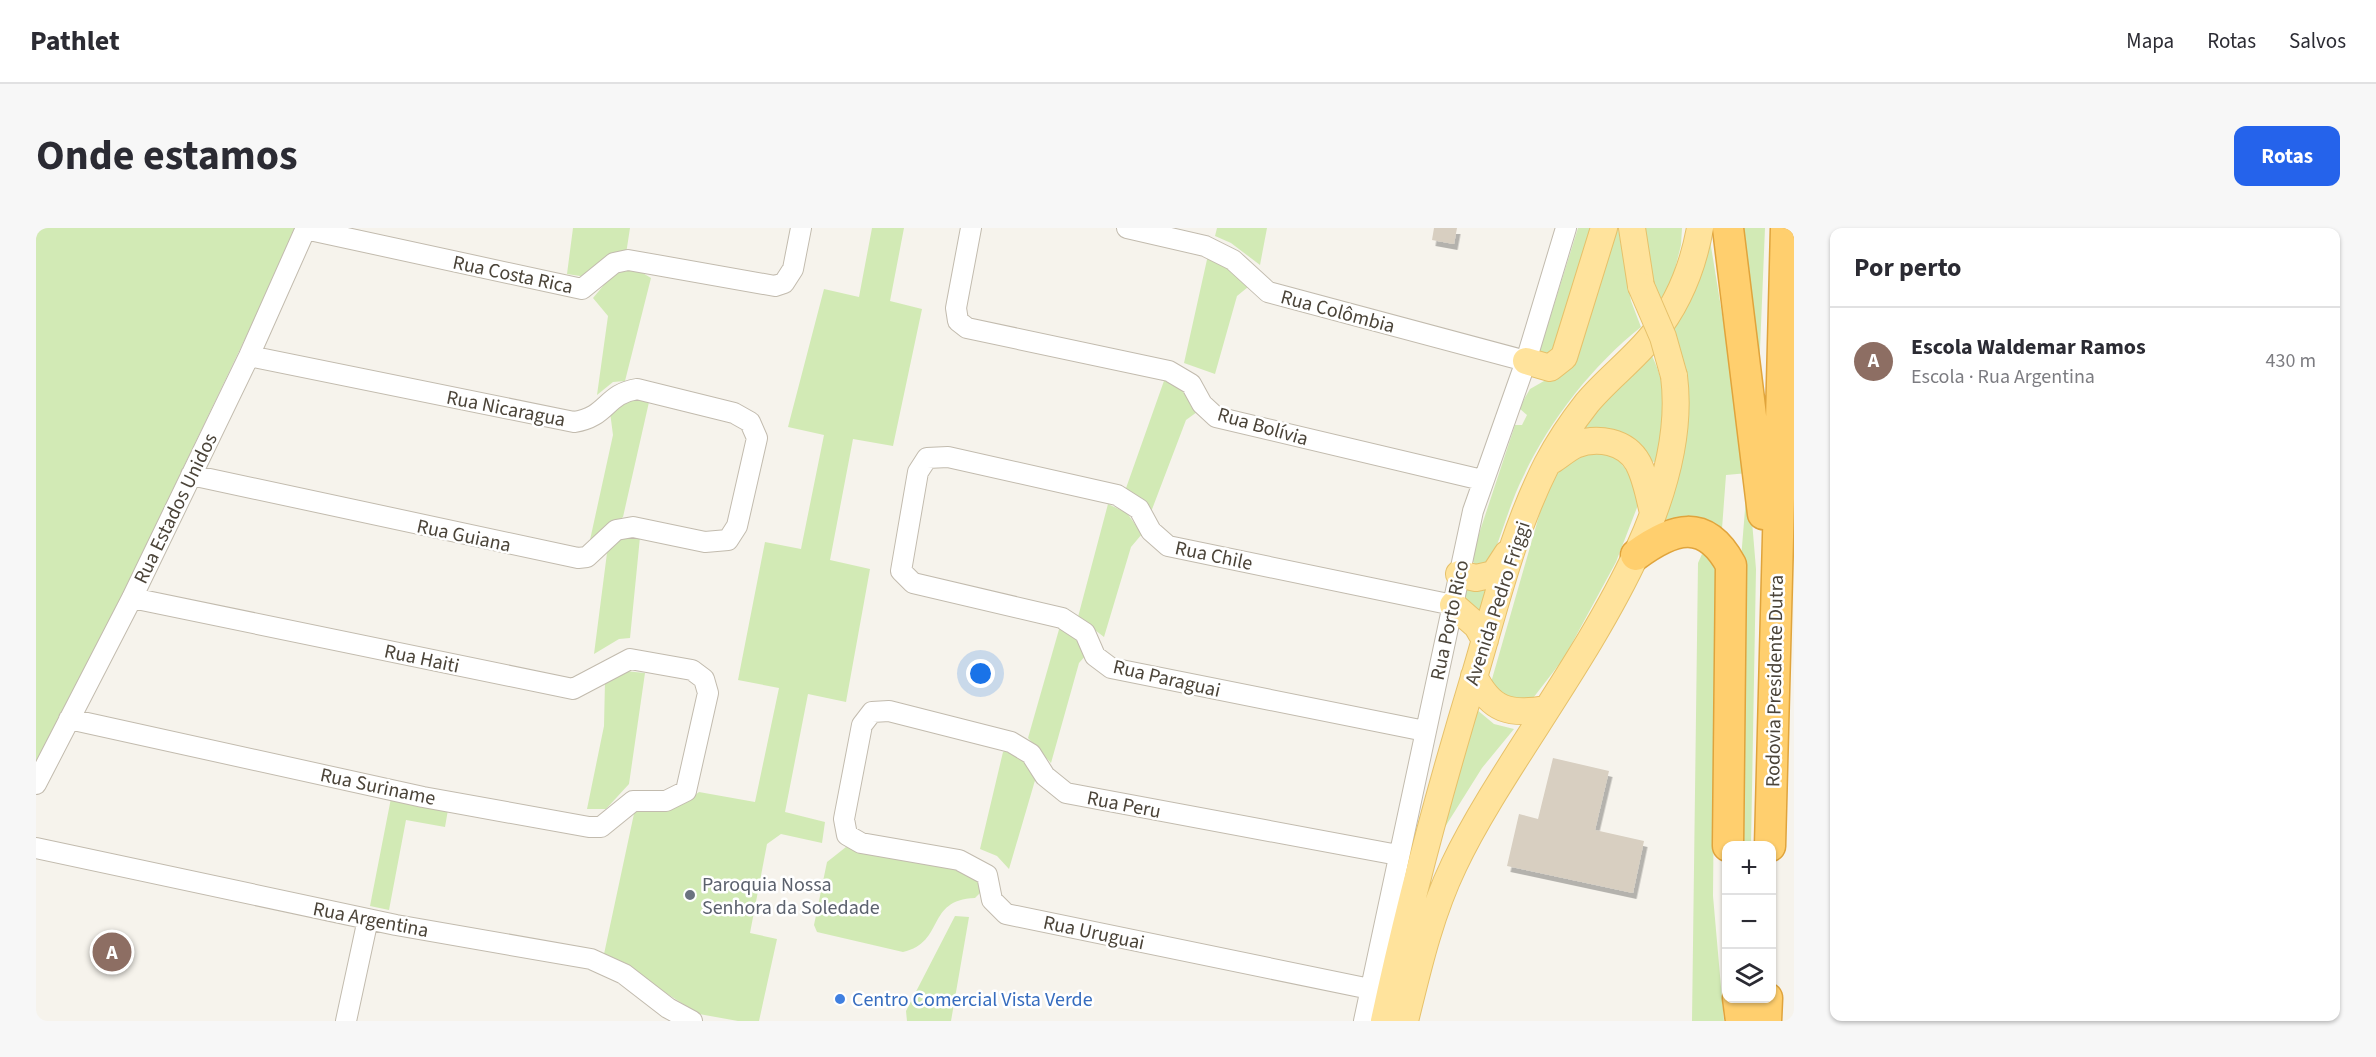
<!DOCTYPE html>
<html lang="pt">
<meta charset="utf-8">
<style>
:root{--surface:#fff;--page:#f7f7f7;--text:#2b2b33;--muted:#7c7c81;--line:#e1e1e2;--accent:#2563eb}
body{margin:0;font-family:"Source Sans 3",sans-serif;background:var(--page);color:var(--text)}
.controls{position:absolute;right:18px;bottom:18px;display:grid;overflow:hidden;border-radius:12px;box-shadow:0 2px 4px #0004}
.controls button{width:54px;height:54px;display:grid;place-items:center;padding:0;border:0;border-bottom:2px solid var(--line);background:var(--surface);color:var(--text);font:30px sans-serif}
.you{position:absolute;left:945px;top:446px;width:21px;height:21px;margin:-15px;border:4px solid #fff;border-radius:50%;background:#1a73e8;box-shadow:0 0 0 9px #1a73e833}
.badge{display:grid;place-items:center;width:39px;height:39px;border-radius:50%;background:var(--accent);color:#fff;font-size:20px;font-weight:700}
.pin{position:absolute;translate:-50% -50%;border:3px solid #fff;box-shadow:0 2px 6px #0006}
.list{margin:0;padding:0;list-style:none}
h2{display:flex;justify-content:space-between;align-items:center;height:78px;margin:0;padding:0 24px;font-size:26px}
h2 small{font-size:20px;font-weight:400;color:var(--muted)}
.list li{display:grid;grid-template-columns:39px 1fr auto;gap:18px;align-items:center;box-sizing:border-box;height:108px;padding:0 24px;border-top:2px solid var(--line)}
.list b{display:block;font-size:22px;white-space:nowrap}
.list p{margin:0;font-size:20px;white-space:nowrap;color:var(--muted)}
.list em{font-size:20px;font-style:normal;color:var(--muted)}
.icon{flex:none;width:33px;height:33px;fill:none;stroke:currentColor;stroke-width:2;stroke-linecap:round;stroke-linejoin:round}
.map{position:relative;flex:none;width:1758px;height:793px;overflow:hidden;border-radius:12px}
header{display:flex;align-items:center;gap:36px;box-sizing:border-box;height:84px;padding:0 30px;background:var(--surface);border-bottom:2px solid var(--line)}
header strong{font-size:28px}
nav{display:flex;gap:33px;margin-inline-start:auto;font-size:21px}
.intro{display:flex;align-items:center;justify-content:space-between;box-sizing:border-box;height:144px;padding:0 36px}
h1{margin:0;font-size:42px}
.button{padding:15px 27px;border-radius:12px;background:var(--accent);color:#fff;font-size:21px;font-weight:700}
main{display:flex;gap:36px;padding:0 36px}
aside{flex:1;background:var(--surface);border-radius:12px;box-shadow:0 2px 4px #0004}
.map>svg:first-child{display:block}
</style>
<header>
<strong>Pathlet</strong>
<nav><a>Mapa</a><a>Rotas</a><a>Salvos</a></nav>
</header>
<div class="intro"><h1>Onde estamos</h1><a class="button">Rotas</a></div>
<main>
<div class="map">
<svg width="1758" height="793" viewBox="0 0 1758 793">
<defs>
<filter id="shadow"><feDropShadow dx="3.5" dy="6" stdDeviation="0" flood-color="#0004"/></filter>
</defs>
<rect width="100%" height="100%" fill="#f6f3ec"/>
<path fill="#d2eab5" d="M0,0h262l-203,424 -59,114z
M537,0h57l-4,26 -14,-1 -26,24 -19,-3z
M836,0h32l-14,73 32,8 -29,137 -40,-7 -23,121 40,9 -24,133 -38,-8 -23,118 40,10 -3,21 -41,-9 -14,10 -17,89 27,6 -18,82h-21l-39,-7 -95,-60 31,-145c29,3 41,2 64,-17l56,10 24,-114 -41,-8 27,-138 36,7 23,-114 -36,-8 36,-138 35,8z
M1181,0h50l-7,37 -29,-22 -16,-7z
M1542,0h20l-39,124 -21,4z
M1573,0h9l13,73 10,26c-48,38 -92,94 -118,150 -13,26 -20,54 -31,81l-8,9 -7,1 -6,-10 44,-133h7l5,-10 -8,-7 11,-19 21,-12z
M1608,0h38l-1,17 -13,52 -11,4z
M1672,0l40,245 8,96 -5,276h-15l4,-274 8,-98 -22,2 -5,67 -61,-19 9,-195z
M1701,0h28l-6,146z
M1172,27l28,17 12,15 -11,9 -22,78 -31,-11z
M600,41l15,9 -26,103 -12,1 -16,13 11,-79 -15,-18 20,-24z
M1611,118c25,46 17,68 10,117l-88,-30z
M1129,150l12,5 20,29 -11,8 -35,92 -26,-21z
M607,170l6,4 -26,115 -33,23 23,-105 -3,-23 13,-12z
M1546,223h23l12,7 16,21 5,26 -22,57 -52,96 -34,44 -10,3 -30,-19 57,-198 13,-24z
M1072,276l19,9 15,21 -11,13 -27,90 -26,-20z
M604,309l-10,101 -11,1 -25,15 13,-101 11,-15z
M1666,326l6,1 6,8 2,13 -3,320 11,125h-32l6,-458z
M1452,355l-8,32 -9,-10h-11l3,-19z
M1024,398l14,7 13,21 -8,9 -28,100 -23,-25z
M589,443l20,2 -16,111 -23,25h-19l17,-83 1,-45z
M1440,481l18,15 20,5 -32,39 -37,59 -5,-1z
M972,521l11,3 17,25 -27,92 -12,-13 -17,-7 23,-97z
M356,565l57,11 -4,23 -39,-7 -17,90 -19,-4z
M810,619l118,20 16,9 3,14 -8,8c-50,2 -29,44 -72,54l-86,-20 -3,-7 13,-63z
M919,688l14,1 -18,104h-44l-1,-10z"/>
<path fill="#d8cfc1" filter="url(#shadow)" d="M1398,0h23l-3,16 -22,-4z
M1517,530l56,13 -14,59 49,11 -11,52 -126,-27 12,-52 19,5z"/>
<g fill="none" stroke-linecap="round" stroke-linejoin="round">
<defs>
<path id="minor" d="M935,0l-15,80 2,13 9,7 202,43 22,13 11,20 14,13 266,63
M1091,0l78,18 28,14 35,32 258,69
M269,1l277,60 32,-26 14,-3 147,26 9,-3 9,-14 8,-41
M155,247l387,83 9,-1 29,-27 17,-3 72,15 23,-2 9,-14 20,-88 -7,-16 -16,-9 -97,-24c-32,5 -29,28 -63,33l-325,-66
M33,491l354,78 166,30h12l32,-26h33l20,-10 22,-98 -4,-14 -12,-9 -62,-11 -57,30 -441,-91
M1389,503l-314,-63 -16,-12 -10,-23 -23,-15 -149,-35 -12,-12 17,-99 9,-14 21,-1 169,38 22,14 12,22 17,15 285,59
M0,556l96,-186 117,-242 57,-128
M0,620l360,77 195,34 33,15 44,34 24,13
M1334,761l-364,-75 -14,-14 -5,-25 -28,-15 -98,-17 -14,-8 -3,-16 18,-94 10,-13 17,-1 122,31 20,12 14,22 21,17 332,62
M310,793l22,-102
M1328,793l109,-510 53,-150 40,-133"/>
<path id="major" d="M1596,0l9,58
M1490,133l24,7 14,-11 40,-129
M1515,233c8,-5 16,-12 24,-16 22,-9 51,-4 63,18 8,15 11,33 15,50
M1423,346l17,4 18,-4 13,-20
M1417,377l24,21 8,14
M1438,448c17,35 36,39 72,33
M1348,793c25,-117 56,-232 91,-347 21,-71 38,-143 72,-210 11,-21 25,-42 40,-61 20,-24 46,-43 66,-68 25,-31 40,-68 47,-107
M1369,793c13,-53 25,-106 49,-156 67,-141 241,-327 220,-489"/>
<path id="highway" d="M1692,0l35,286
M1600,327c37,-27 69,-38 95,10l-3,281
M1734,618l16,-618
M1702,770l3,23
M1730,793l1,-23"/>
</defs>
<use href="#minor" stroke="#c2bbae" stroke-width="22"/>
<use href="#major" stroke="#e6c16a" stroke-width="28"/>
<use href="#highway" stroke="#e0a43c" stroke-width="33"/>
<use href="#minor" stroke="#fff" stroke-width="20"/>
<use href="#major" stroke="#ffe39c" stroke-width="26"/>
<use href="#highway" stroke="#ffcf6e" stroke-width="30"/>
<defs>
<path id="major-bridge" d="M1605,58l22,51 11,39"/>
</defs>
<use href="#major-bridge" stroke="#e6c16a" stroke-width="28" stroke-linecap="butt"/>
<use href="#major-bridge" stroke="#ffe39c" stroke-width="26"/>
</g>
<circle fill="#6b7280" stroke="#fff" stroke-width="2" cx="654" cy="667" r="6"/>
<circle fill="#3f7fe0" stroke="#fff" stroke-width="2" cx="804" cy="771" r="6"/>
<g text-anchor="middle" stroke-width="5" stroke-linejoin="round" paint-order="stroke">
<g font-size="20" fill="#4b4439" stroke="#fff">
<text transform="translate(477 46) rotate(12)" y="7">Rua Costa Rica</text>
<text transform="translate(1302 83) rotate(15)" y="7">Rua Colômbia</text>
<text transform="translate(470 180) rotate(11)" y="7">Rua Nicaragua</text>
<text transform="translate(1227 198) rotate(16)" y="7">Rua Bolívia</text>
<text transform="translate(139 280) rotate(-64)" y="7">Rua Estados Unidos</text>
<text transform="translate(428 307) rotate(12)" y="7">Rua Guiana</text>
<text transform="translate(1178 327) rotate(12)" y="7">Rua Chile</text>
<text transform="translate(1461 375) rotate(-72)" y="7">Avenida Pedro Friggi</text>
<text transform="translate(1413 392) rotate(-78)" y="7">Rua Porto Rico</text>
<text transform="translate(386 430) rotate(12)" y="7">Rua Haiti</text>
<text transform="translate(1131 450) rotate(13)" y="7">Rua Paraguai</text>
<text transform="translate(1738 453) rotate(-89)" y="7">Rodovia Presidente Dutra</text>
<text transform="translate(342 558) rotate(12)" y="7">Rua Suriname</text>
<text transform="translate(1088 576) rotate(11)" y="7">Rua Peru</text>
<text transform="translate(335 691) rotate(11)" y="7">Rua Argentina</text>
<text transform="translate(1058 704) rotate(12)" y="7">Rua Uruguai</text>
</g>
<g font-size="20" fill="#5b616d" stroke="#fff" text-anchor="start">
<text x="666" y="663">Paroquia Nossa<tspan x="666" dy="23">Senhora da Soledade</tspan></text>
</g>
<g font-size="20" fill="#366cbe" stroke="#fff" text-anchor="start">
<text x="816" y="778">Centro Comercial Vista Verde</text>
</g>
</g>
</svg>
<div class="controls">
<button>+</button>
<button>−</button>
<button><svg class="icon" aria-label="layers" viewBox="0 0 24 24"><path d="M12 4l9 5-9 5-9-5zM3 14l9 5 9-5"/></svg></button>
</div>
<div class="you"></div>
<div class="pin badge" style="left:76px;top:724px;background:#8d6e63">A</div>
</div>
<aside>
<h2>Por perto<small></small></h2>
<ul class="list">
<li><span class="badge" style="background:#8d6e63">A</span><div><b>Escola Waldemar Ramos</b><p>Escola · Rua Argentina</p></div><em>430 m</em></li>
</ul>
</aside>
</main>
